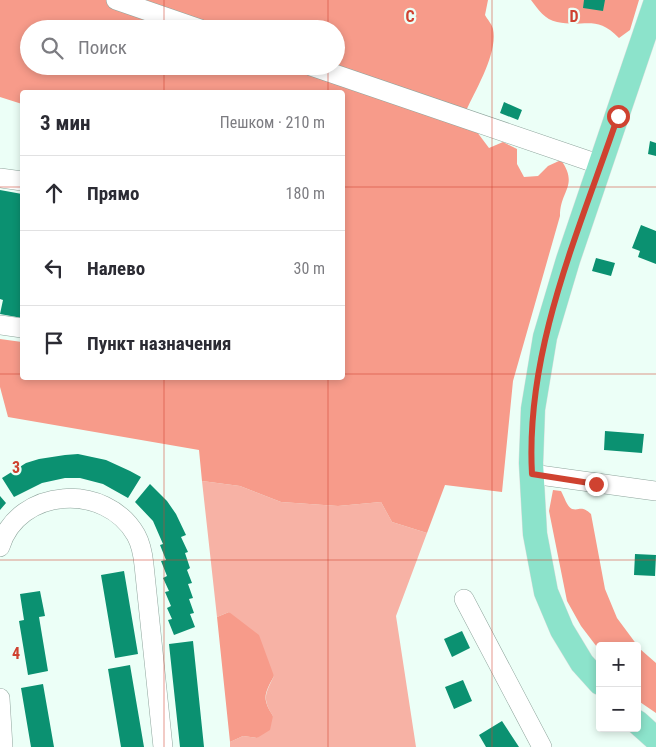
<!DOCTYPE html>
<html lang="ru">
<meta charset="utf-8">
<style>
:root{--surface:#fff;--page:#f7f7f7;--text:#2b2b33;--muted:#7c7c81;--line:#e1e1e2}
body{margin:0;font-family:"Roboto Condensed",sans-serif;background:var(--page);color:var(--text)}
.controls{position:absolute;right:15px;bottom:15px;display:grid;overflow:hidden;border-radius:5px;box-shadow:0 2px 8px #0003}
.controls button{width:45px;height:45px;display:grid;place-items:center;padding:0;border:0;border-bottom:1px solid var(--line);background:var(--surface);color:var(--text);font:25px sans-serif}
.stop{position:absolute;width:15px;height:15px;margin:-11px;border:4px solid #cf4230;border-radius:50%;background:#fff}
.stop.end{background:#cf4230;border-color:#fff;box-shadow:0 1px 5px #0008}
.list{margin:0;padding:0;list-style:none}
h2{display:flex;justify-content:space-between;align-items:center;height:65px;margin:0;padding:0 20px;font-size:21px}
h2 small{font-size:16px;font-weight:400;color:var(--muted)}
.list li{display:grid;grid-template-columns:32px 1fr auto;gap:15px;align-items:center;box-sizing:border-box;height:75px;padding:0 20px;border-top:1px solid var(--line)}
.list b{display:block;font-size:19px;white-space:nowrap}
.list em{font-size:16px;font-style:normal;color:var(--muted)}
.icon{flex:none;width:28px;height:28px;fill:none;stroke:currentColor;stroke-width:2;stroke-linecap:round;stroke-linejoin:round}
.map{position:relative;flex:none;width:656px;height:747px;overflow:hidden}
.search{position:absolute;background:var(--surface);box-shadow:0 2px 8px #0003;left:20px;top:20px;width:325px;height:55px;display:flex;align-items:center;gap:12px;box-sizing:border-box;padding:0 18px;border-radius:28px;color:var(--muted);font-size:19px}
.panel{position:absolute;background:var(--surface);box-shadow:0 2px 8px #0003;left:20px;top:90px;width:325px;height:290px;border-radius:5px}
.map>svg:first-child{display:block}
</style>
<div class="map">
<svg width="656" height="747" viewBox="0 0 656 747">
<rect width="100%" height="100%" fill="#ecfff7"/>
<path fill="#f7b2a5" d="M202,481l38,5 41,16 57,4 43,-4 11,20 35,11 -31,83 20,131h-186v-5l13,-6 14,2 16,-22c-11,-17 -8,-22 1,-40l-45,-64 -12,5z"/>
<path fill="#f79b8a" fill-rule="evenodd" d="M0,0h488l-3,15c2,4 7,9 8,14 5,24 -17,60 -27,82l5,13 18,24 14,-6 14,7v15l7,13 14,-1 10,-10 13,-6c18,26 -1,30 -1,56l-47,165 -11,111 -57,-7 -18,48 -35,-11 -11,-20 -43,4 -57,-4 -41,-16 -38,-5 -3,-31 -191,-33 -8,-30v-48l22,3v36h320v-286h-320v12l-22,-7zM29,29h307v37h-307z
M531,0h108l-9,30 -11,8c-23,-24 -35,-10 -62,-16 -12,-2 -19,-13 -26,-22z
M553,490l8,1c3,5 6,16 11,18 8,2 9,-4 19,5l14,75 12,29 23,31 16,14v50l-19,-13v-54h-37v5l-19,-25 -14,-25 -18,-90z
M229,612l30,23 15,41c-10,18 -12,23 -1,40l-3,14 -13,8 -14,-2 -13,6 -13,-125z"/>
<path fill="#0b9171" d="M584,0h21l-2,11 -20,-3z
M504,102l18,8 -4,10 -18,-7z
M650,141l6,2v13l-8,-2z
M0,190l22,4v124l-22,-4 3,-14 -3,-1z
M641,225l15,6v33l-18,-7 2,-6 -8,-3z
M596,258l19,5 -4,13 -19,-5z
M605,431l39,3 -2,19 -38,-3z
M78,454l28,6 24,11 11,6 -13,21 -25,-14 -23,-6h-15l-23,5 -28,14 -12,-19 24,-15 13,-4 26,-4z
M150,484l17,17 9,13 10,21 -5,2 7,15 -3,1 5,15 -3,2 5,13 -4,1 5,14 -4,1 5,14 -4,1 5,13 -21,8 -6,-15 4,-1 -5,-11 4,-2 -6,-14 4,-1 -6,-13 4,-2 -6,-15 5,-1 -6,-15 3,-1 -10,-23 -18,-19z
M0,496l6,7 -6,7z
M635,554l21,1 -1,21 -21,-1z
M124,571l14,83 -23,4 -14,-83z
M40,591l5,25 -6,1 9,54 -20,4 -9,-54 5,-1 -4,-26z
M462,631l8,17 -18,9 -8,-18z
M193,641l11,106h-24l-11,-103z
M130,665l14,82h-23l-13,-78z
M463,680l9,21 -18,8 -9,-22z
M43,684l11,63h-23l-10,-59z
M502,721l17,26h-33l-7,-12z"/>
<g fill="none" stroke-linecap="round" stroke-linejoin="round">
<defs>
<path id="minor" d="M116,0l84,29
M311,66l290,99
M0,178l22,3
M0,325l22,3
M532,474l124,17
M0,547c18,-60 106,-65 136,-12 5,9 7,20 8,30l19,182
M464,599l78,148
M0,698l3,49"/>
<path id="major" d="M600,683l-18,-20 -20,-33 -16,-38 -11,-58 -4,-71 2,-54 12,-72 23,-77 88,-259
M637,722l19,17"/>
</defs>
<use href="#minor" stroke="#8fa59d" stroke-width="20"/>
<use href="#major" stroke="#dedfde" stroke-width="25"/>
<use href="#minor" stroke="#fff" stroke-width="19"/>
<use href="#major" stroke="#8ce3cb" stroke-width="24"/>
</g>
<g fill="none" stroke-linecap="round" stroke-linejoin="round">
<path stroke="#cf4230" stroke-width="6" d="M596,484l-64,-10c-7,-124 47,-243 86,-358"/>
</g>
<path fill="none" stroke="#cf4230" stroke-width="1" stroke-opacity="0.55" d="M164,0v29M328,0v29M492,0v747M164,66v26M328,66v26M0,187h22M342,187h314M0,374h22M342,374h314M164,378v369M328,378v369M0,560h656"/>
<g font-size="16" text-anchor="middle" font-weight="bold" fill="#cf4230" stroke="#ecfff7" stroke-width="4.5" stroke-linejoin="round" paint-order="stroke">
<text x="410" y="22">C</text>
<text x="574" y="22">D</text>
<text x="16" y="473">3</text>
<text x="16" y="659">4</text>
</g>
</svg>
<div class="controls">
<button>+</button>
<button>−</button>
</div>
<div class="stop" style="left:618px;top:116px"></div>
<div class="stop end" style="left:596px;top:484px"></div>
<div class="search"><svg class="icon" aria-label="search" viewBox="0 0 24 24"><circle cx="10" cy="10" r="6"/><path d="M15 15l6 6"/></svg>Поиск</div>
<section class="panel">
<h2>3 мин<small>Пешком · 210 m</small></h2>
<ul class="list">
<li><svg class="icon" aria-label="ahead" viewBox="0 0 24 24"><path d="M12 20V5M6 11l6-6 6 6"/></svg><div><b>Прямо</b></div><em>180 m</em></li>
<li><svg class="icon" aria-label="left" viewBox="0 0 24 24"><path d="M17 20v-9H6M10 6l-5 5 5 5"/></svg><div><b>Налево</b></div><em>30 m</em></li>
<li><svg class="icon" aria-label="arrive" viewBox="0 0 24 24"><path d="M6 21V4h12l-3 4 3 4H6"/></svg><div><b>Пункт назначения</b></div></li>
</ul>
</section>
</div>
